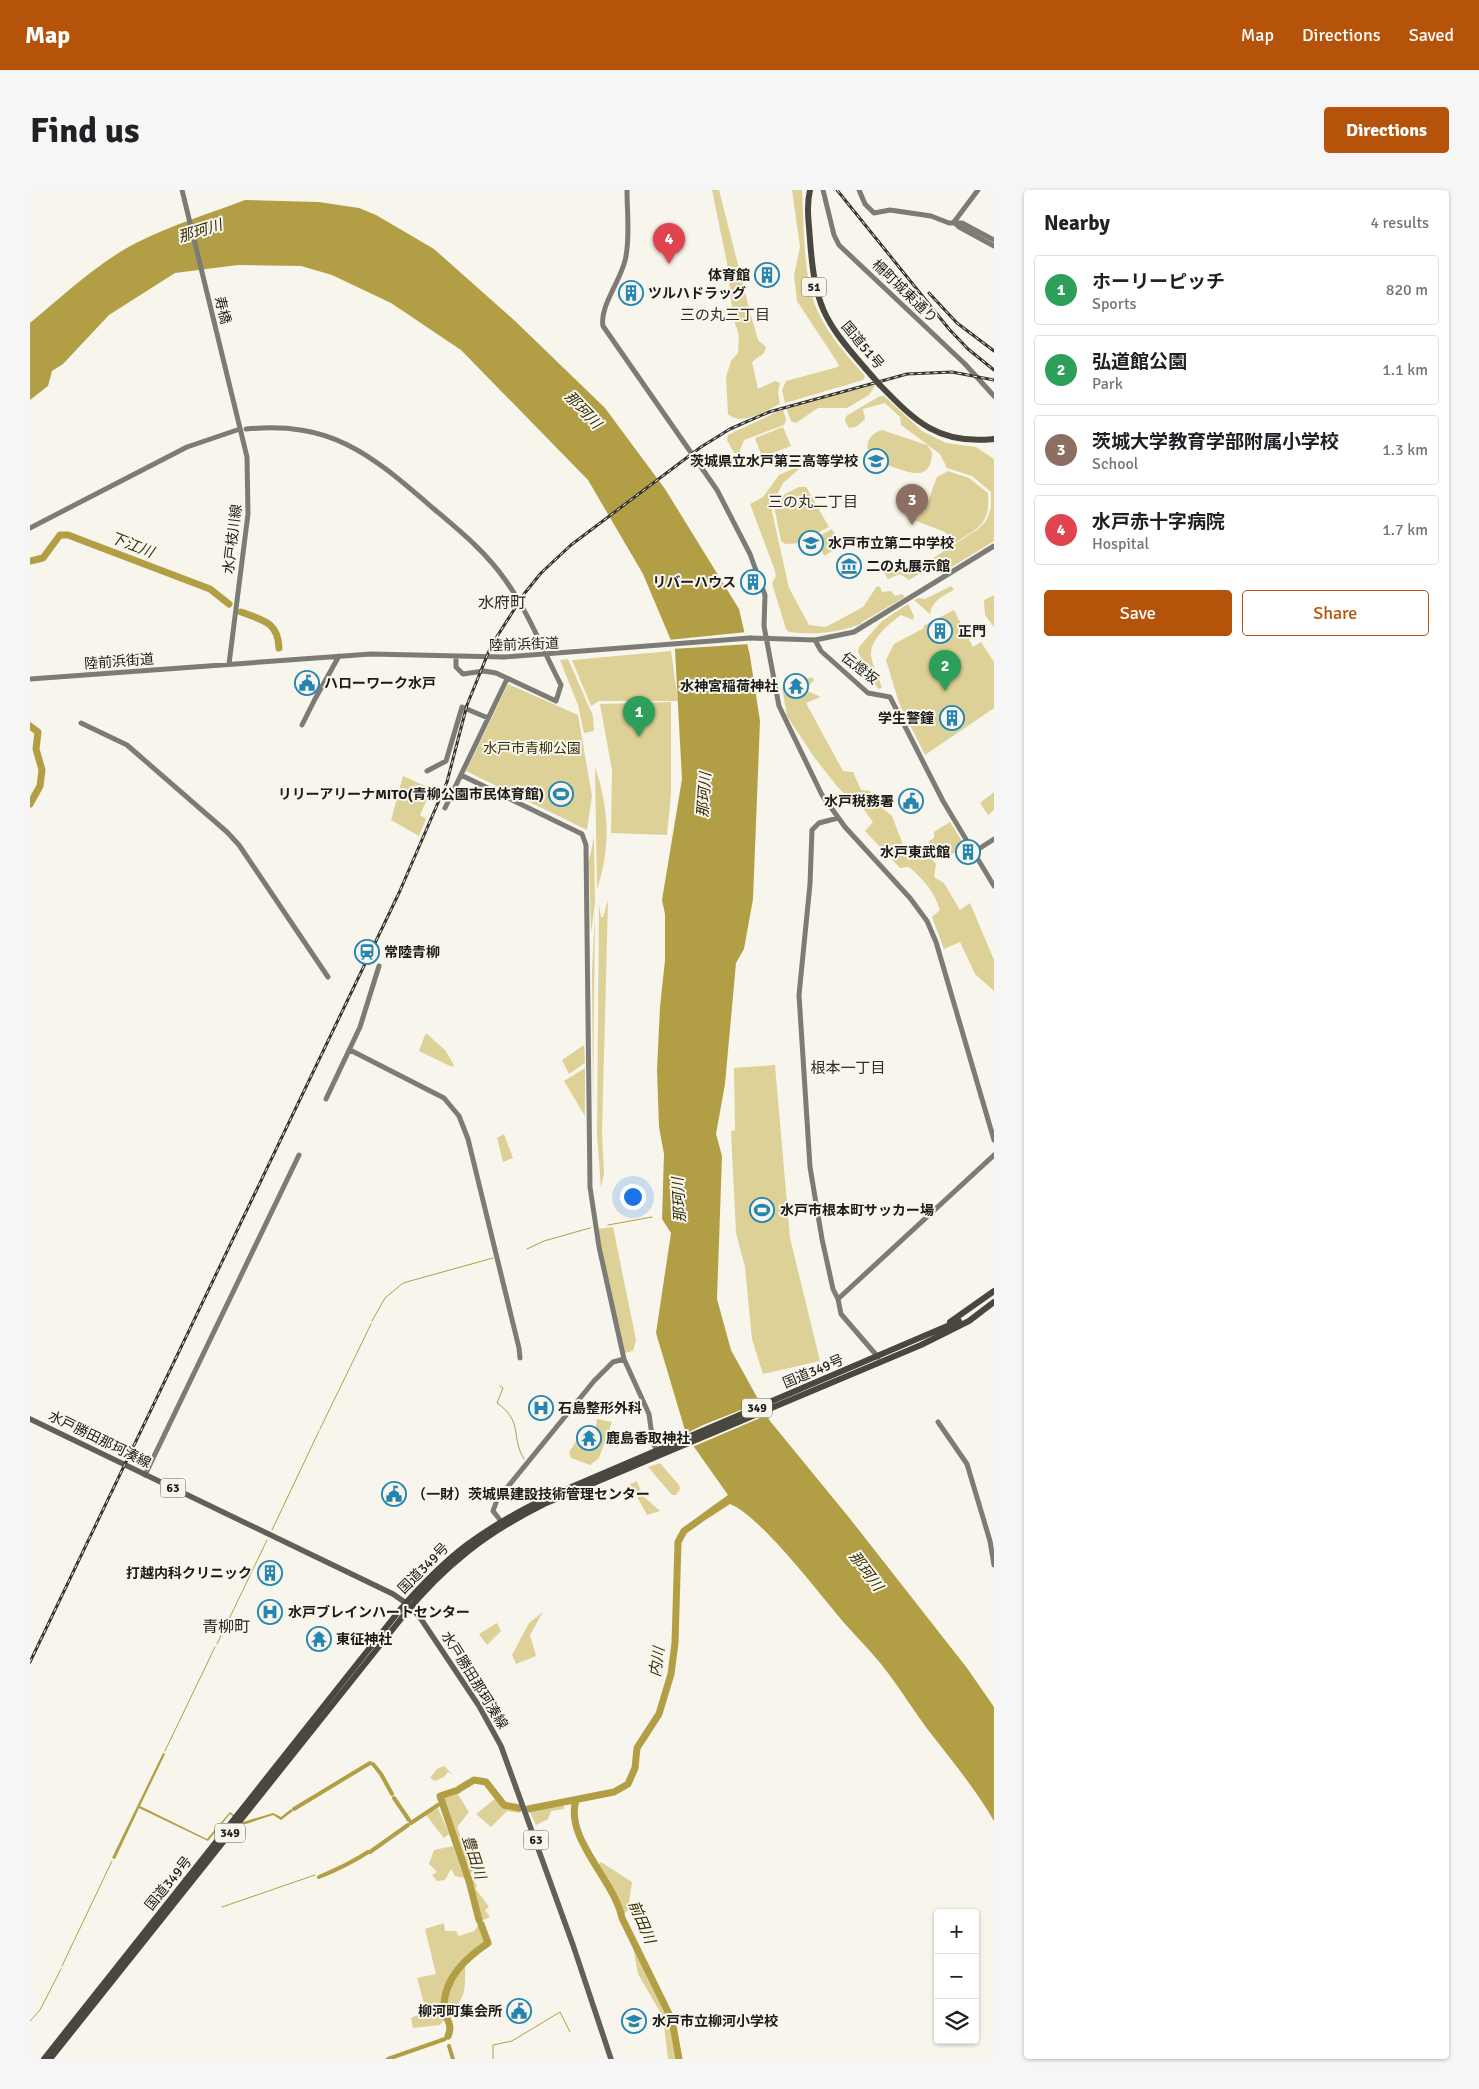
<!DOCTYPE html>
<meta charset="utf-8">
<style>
:root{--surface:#fff;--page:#f6f6f6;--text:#202124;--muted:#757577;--line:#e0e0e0;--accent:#b45309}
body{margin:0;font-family:Signika,"Noto Sans JP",sans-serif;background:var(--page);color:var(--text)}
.controls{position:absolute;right:15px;bottom:15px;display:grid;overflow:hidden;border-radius:5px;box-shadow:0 1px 4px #0004}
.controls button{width:45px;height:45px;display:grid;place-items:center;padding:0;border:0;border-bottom:1px solid var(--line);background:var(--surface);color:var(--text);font:25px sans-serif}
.you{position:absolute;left:602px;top:1006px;width:18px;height:18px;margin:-12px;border:4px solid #fff;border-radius:50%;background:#1a73e8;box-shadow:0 0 0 8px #1a73e833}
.badge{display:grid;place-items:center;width:32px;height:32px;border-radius:50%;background:var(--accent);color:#fff;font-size:16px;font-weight:700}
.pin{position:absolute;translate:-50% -41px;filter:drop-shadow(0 1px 2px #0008)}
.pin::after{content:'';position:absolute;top:26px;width:18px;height:15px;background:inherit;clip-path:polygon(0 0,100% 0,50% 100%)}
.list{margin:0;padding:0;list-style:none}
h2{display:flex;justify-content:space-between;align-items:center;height:65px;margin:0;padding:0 20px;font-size:21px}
h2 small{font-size:16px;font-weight:400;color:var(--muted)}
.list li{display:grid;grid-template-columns:32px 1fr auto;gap:15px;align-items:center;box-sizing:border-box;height:70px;margin:0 10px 10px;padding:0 10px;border:1px solid var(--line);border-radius:5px}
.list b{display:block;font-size:19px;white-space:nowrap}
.list p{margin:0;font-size:16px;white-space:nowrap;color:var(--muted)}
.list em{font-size:16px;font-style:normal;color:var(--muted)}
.actions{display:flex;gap:10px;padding:15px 20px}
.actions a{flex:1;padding:11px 0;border:1px solid var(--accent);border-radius:5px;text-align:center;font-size:18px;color:var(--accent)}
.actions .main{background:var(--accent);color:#fff}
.icon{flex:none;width:28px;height:28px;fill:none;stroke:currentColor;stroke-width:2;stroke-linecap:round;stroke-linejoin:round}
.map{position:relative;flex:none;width:964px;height:1869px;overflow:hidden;border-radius:5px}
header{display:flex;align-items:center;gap:30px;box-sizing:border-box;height:70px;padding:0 25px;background:var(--accent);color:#fff}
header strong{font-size:24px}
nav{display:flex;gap:28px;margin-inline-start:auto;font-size:18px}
.intro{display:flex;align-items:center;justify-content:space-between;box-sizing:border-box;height:120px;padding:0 30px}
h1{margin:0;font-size:35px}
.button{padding:12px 22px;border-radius:5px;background:var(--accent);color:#fff;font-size:18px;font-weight:700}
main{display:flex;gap:30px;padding:0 30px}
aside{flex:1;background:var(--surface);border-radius:5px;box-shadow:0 1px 4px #0004}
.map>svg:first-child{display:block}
</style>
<header>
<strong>Map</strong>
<nav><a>Map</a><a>Directions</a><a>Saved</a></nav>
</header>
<div class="intro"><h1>Find us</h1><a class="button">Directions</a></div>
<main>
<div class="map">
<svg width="964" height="1869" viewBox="0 0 964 1869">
<rect width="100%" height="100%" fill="#f7f5ec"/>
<path fill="#ded198" d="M682,0h7l31,122 8,28 8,7 -2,6 -12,9 6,27 17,-8 5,2 -2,9 2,12c-13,6 -39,23 -52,10l-2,-37 5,-16 7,-8 1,-17 -6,-19 -6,-54z
M762,0h10c2,35 1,94 17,124 11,23 29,43 46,62l-2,4 -78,23 -3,-13 4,-9 52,-14 1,-2 -42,-64 -3,-25 6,-29z
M840,193l5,3 -6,9 -22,13h-29l-22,15 -5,-2 -5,-13z
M850,206h4l38,35 24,12 30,4 18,12v82l-44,27 -6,-9 -35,21 -9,-6 -12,5 -5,-8 14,-9 14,10 66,-42 9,-9 5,-13v-16l-19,-16 -25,-8 -7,-14 -39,-29 -1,-8 -15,-14 -22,6 2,10 -9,8 -7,1 -4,-7 1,-5z
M753,219l3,11 -2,5 -40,15 -5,13h-5l-7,-13 1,-5z
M753,237l8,19 -29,11 -7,-19z
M852,240l45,15 5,7c-1,27 -16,23 -36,16 -9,-3 -18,-5 -25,-11 -8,-11 -2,-24 11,-27z
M767,277l2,2 -16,14 -12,24 18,81 20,37 17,2 37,-20 14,-21 3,1 2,5 9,-1 4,5 7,-2 3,3 -43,25 -1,2c-25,9 -46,11 -72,8l-3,-3 -14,-46 4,-7 -2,-8 -24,-64 13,-7 16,-22z
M918,281l21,7 19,15c2,31 -8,34 -33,50l-10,-11 -31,-12 4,-10 6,2 13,-35z
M769,297h7l23,40 -16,8 -7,8 -21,1 -4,-3 -7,-35 11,-12z
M802,339l9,17 -17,10 -9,-18z
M921,396l3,4c-12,6 -22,11 -24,24l-16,-14 5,-2 6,1z
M964,405v32l-9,-12 -1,-15z
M878,414l6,12 -1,4 -12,-5c-11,8 -31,24 -30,40 1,11 8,22 11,33l-4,1 -20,-37 1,-5 23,-26z
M924,420l19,37 8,-5 13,20v46l-69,47 -26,-52 -13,-43 8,-16 30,-16 -1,-2z
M641,461l7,50h-79l-8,5 -19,-46z
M538,469l25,57 1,15 -10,2 -6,-28 -18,-45z
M782,487l2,3 -9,10 16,7 -15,6 37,68 10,1 8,18 9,1 10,15 12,10 13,34 8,6h16l7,8 -2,13 10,6 16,27 10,-7 24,57v31l-19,-17 -15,-32 -16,7 -12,-32 8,-7c-6,-19 -16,-30 -31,-43l-9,1 -35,-37 8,-9 -12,-16 -8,-3 -17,-18 -22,-28 -27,-41 -5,-29 6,4 5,-7z
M478,494l70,31 14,81 -5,34 -121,-59z
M641,512v92l-4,41 -56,-2 1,-63 -12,-66z
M565,577c14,41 16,80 2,122z
M373,586l29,13 -12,26 6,4 -7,17 -28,-16z
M964,602v18l-6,5 -8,-12z
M920,632l15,24 -16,10 -6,-9 -11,6 -4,-6 1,-6 5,-3v-6z
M564,647l1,66 -4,30 -2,-72z
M578,710l-6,233 2,40 -3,15 -4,-54 2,-229 2,12h2z
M565,722l-2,198 -1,-139z
M397,844l18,16 9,15 -2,2 -33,-16 6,-16z
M554,855l1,18 -16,11 -7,-14z
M745,875l15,173 30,123 -57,13 -11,-35 -7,-72 -9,-34 -5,-102 4,-1 -1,-62z
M555,878v48l-21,-35z
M474,944l9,24 -10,4 -6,-24z
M583,1037l23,113 -3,11 -9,2 -27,-124z
M567,1229l15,3 -13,36 -9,7 -19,-7 -2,-6 15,-22h4l-2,11 7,3z
M630,1273l19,22 1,4 -4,6h-4l-24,-28z
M607,1291l5,14 18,16 -13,4 -17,-31z
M513,1422l-13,23 6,21 -20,8 -4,-9 17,-32z
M467,1433l4,8 -14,14 -8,-11z
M414,1576l9,9 -5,-3 -4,5 -9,4 -5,-3 7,-9z
M427,1603l12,19 -12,15 11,30 9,9 -8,10 -27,-78z
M466,1608l8,8 15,4 2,3 -14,-2 -16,16 -15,-13z
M534,1614v5l-13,2 -3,8 -12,6 -7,-15z
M408,1618l11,26 -5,4 -18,-23z
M423,1656l11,32 -9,-2 -4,-7 -6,11 -8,1 -5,-6 5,-3 -8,-8 5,-14z
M571,1672l31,20 -4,28 -6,5 -1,-12 -23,-38z
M441,1685l6,11 -2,2 14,19 -4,3 5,7 -9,4 -4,-9z
M414,1733l1,8h11l3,5 15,-5 5,-6 6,17 -20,23c1,35 -2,34 -25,60l-27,3 -2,-10 15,-7 -9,-33 19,-4 -11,-45z
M602,1751l40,79 6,39h-10l-5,-42 -25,-43z"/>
<path fill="#b29f45" d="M215,10l74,2 40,6 17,7 58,34 80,71 91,88 60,81 74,120 11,47 10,65 -7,178 -9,50 -8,14 -11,121 -9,50 6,22 -5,143 14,51 39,71 81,99 116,148 27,39v114c-18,-31 -40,-58 -62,-86 -18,-23 -33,-49 -51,-71 -16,-20 -35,-37 -50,-57 -21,-25 -73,-92 -101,-103l-23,15 -4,-6 25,-18 -41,-58 -31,-104 15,-100 -9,-14 2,-65 -5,-27 -2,-57 3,-63 5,-47v-46l-3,-14 20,-121 -7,-129 -32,-76 -55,-94 -127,-130 -70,-47 -59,-28 -31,-9 -63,-1 -63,8 -66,42 -46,49 -11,7 -4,15 -18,14v-77c33,-27 66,-59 104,-79 35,-18 74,-30 111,-44z
M133,1563l2,1 -25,52 67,33 23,-27 13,10 30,-9 8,4 10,-8 2,2 -12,9 -8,-5 -27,9h-3l-13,-10 -22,27 -69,-33 -24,51 -3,-1z"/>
<path fill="#f7f5ec" d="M717,442l3,12 -78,5 -4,-9z
M731,1212l8,12 -79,34 -6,-10 -1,-3 20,-10z"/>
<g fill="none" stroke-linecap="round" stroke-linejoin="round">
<path stroke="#b29f45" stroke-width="1" d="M578,1035l44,-8
M497,1059l17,-8 46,-13
M342,1131l13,-23 18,-15 90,-25
M470,1196l3,2 -6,15c27,19 13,33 27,56
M290,1239l51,-105
M242,1340l47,-99
M187,1454l50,-104
M135,1561l50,-104
M192,1717l93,-32
M32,1776l50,-105
M0,1831l10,-11 21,-41
M463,1869v-14l19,-4 48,-29 10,20"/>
<path stroke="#b29f45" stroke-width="4" d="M343,1574l8,10 11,20
M364,1608l15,22
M264,1619l76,-46
M381,1633l27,-18
M340,1662l38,-27
M289,1687c17,-7 34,-15 49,-25
M419,1856l4,13
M358,1869l57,-20"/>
<path stroke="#b29f45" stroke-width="7" d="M0,371l13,-3 17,-23h8l142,54 19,15
M211,422c22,8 37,10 38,36
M0,536l8,6 -2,17 6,21 -2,16 -10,18
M429,1599l15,-9 12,2 18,23 15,3
M428,1600l-18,6 29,85 10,39
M546,1610c-12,38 39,81 46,118l50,102 7,39
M498,1619l86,-17 14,-8 7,-16 2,-20 22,-34 12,-40 4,-31 3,-101 6,-11 21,-15
M418,1846c6,-13 -4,-17 -4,-29 0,-29 22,-49 44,-64l-7,-19"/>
<path stroke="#7c7b75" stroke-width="5" d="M152,0l65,267 1,57 -19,150
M597,0c0,22 3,45 -1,66 -3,22 -27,50 -23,70l114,164 33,64 15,41 -1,31 15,80 43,89 23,32 65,71 17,23 9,21 58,198
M793,0l11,45 5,10 126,119 29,32
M829,0l6,14 9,9 16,-3 41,6 18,7h13l32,17
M924,32l5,5 35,19
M924,32l24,-32
M216,239c88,-8 125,26 188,80 26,22 52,43 72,72 22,31 37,69 55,104l-5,16 -60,-28 -12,-2 -21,3 -7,-7v-11
M0,338l157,-81 50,-17
M720,448l65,2 39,-8 140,-86
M785,450l6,11 47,42 22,4 53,104 51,85
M0,489l341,-25 133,3
M51,533l46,22 100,87 12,13 89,132
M272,535l13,-26 24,-43
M397,581l19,-10 16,-54 26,11
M431,585l121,59 4,11 4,342 9,60 25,112
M415,618l62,-129
M808,628l-19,5 -7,7 -2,54 -11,111 11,172 12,72 11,50 5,10
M944,662l20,-13
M320,860l94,48 15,18 9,23 51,209 1,10
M296,909l34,-72 19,-61
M848,1167l-37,-43 -3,-15 156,-144
M908,1232l29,42 23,77 4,24
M115,1285l154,-320
M474,1335l-11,-14 4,-11 97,-119 19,-19 11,-3 25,55 4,29 4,8"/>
<path stroke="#605f58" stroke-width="5.5" d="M0,1229l363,175 13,9 13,13 60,90 22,40 72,199 38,114"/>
<path stroke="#494740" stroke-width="6" d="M780,0c-4,17 -1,33 0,50 5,65 13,80 55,128
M849,194c37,38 59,61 115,55
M920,1132l44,-31
M14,1869l355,-448c49,-57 82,-81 149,-114l411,-176
M20,1869l354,-444c41,-50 82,-82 140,-111l377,-159 48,-24 25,-19"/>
<defs>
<path id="rail" d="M807,0l112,139 19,20 26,21
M899,103l28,30 37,28
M0,1472l369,-769 48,-111 20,-77 24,-59 33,-52 17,-21 30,-28 130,-98 29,-18 39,-17 138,-38 45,-2 42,8"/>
</defs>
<use href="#rail" stroke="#363531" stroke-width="3"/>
<use href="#rail" stroke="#f7f5ec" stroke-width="1" stroke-dasharray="4" stroke-linecap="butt"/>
<path stroke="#7c7b75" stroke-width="5" d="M474,467l246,-19"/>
<path stroke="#494740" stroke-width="6" d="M835,178l14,16"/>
</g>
<defs>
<symbol id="building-ring" viewBox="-11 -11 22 22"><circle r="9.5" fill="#f7f5ec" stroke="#2585b1" stroke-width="1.5"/><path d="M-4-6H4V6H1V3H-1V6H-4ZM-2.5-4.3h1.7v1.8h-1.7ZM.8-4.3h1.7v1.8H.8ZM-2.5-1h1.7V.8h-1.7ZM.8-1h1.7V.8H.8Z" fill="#2585b1"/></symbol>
<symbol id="school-ring" viewBox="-11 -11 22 22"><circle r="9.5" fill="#f7f5ec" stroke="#2585b1" stroke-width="1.5"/><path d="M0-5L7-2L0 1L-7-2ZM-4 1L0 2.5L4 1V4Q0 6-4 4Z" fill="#2585b1"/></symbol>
<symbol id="museum-ring" viewBox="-11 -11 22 22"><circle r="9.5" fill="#f7f5ec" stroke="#2585b1" stroke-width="1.5"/><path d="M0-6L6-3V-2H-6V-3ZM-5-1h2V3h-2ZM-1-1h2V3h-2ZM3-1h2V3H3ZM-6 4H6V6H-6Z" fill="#2585b1"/></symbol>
<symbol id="civic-ring" viewBox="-11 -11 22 22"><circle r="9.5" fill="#f7f5ec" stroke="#2585b1" stroke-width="1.5"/><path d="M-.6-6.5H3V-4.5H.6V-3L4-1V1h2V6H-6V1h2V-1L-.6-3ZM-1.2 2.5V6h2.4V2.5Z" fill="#2585b1"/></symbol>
<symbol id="temple-ring" viewBox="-11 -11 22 22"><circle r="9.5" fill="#f7f5ec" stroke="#2585b1" stroke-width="1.5"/><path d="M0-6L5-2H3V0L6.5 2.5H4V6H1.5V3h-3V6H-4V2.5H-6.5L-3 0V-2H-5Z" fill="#2585b1"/></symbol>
<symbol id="stadium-ring" viewBox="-11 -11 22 22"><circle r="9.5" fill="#f7f5ec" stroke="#2585b1" stroke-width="1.5"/><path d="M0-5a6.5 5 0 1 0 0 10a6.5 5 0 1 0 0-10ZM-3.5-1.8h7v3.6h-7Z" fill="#2585b1"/></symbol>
<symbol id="station-ring" viewBox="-11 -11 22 22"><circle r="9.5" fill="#f7f5ec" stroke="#2585b1" stroke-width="1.5"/><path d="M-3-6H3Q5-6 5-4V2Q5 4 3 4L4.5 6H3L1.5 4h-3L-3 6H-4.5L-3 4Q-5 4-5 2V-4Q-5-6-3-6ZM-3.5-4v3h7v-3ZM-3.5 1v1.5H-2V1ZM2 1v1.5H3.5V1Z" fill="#2585b1"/></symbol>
<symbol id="hospital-ring" viewBox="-11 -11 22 22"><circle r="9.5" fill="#f7f5ec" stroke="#2585b1" stroke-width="1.5"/><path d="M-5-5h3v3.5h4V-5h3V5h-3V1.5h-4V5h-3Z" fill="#2585b1"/></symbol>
</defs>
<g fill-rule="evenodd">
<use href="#building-ring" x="723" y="71" width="28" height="28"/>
<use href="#building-ring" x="587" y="89" width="28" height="28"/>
<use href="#school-ring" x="832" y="257" width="28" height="28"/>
<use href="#school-ring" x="767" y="339" width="28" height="28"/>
<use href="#museum-ring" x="805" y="362" width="28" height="28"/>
<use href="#building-ring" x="709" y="378" width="28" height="28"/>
<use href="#building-ring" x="896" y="427" width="28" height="28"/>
<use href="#civic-ring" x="263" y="479" width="28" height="28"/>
<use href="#temple-ring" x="752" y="482" width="28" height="28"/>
<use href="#building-ring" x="908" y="514" width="28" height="28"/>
<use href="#stadium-ring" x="517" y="590" width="28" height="28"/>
<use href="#civic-ring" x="867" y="597" width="28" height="28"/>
<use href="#building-ring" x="924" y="648" width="28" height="28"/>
<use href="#station-ring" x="323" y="748" width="28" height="28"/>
<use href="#stadium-ring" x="718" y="1006" width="28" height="28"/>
<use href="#hospital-ring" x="497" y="1204" width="28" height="28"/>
<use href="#temple-ring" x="545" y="1234" width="28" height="28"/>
<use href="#civic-ring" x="350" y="1290" width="28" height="28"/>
<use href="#building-ring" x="226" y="1369" width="28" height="28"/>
<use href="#hospital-ring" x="226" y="1408" width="28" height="28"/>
<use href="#temple-ring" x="275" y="1435" width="28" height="28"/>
<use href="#civic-ring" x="475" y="1807" width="28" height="28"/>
<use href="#school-ring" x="590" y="1817" width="28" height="28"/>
</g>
<g text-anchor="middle" stroke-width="4" stroke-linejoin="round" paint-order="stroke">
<g fill="#f7f5ec" stroke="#5e5c58" stroke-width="1">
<rect x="771.5" y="87.5" width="25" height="19" rx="4"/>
<rect x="712" y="1208.5" width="30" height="19" rx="4"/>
<rect x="130.5" y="1288.5" width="25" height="19" rx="4"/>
<rect x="185" y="1633.5" width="30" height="19" rx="4"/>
<rect x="493.5" y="1640.5" width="25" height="19" rx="4"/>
</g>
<g font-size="12" font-weight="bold" fill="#1c1b18">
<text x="784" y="101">51</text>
<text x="727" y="1222">349</text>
<text x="143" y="1302">63</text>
<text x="200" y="1647">349</text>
<text x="506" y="1654">63</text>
</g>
<g font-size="14" font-weight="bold" fill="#1c1b18" stroke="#f7f5ec" text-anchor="start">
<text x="720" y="90" text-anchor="end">体育館</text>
<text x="618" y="108">ツルハドラッグ</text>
<text x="828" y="276" text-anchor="end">茨城県立水戸第三高等学校</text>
<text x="798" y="358">水戸市立第二中学校</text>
<text x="836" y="381">二の丸展示館</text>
<text x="706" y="397" text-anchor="end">リバーハウス</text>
<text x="928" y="446">正門</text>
<text x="294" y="498">ハローワーク水戸</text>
<text x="748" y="501" text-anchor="end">水神宮稲荷神社</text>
<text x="904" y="533" text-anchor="end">学生警鐘</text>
<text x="514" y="609" text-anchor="end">リリーアリーナMITO(青柳公園市民体育館)</text>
<text x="864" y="616" text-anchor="end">水戸税務署</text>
<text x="920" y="667" text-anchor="end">水戸東武館</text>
<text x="354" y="767">常陸青柳</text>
<text x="750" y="1025">水戸市根本町サッカー場</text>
<text x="528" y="1223">石島整形外科</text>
<text x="576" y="1253">鹿島香取神社</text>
<text x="382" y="1309">（一財）茨城県建設技術管理センター</text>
<text x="222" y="1388" text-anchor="end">打越内科クリニック</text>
<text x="258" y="1427">水戸ブレインハートセンター</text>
<text x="306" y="1454">東征神社</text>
<text x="472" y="1826" text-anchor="end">柳河町集会所</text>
<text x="622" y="1836">水戸市立柳河小学校</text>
</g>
<g font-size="14" fill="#1c1b18" stroke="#f7f5ec">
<text transform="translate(875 101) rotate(44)" y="5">柵町城東通り</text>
<text transform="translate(193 120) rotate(76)" y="5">寿橋</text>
<text transform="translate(833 155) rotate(50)" y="5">国道51号</text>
<text transform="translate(202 349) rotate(-83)" y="5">水戸枝川線</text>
<text transform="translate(494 454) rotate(-2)" y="5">陸前浜街道</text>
<text transform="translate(89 471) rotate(-4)" y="5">陸前浜街道</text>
<text transform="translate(830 478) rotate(38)" y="5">伝燈坂</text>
<text transform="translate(783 1181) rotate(-23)" y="5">国道349号</text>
<text transform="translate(70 1249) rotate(26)" y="5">水戸勝田那珂湊線</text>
<text transform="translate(393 1378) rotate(-45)" y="5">国道349号</text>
<text transform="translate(445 1490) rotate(58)" y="5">水戸勝田那珂湊線</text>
<text transform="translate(138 1693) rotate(-51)" y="5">国道349号</text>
</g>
<g font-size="14" fill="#383008" stroke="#f7f5ec">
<text x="502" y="563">水戸市青柳公園</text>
</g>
<g font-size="15" font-style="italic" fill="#352d05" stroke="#f7f5ec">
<text transform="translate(170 41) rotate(-17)" y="5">那珂川</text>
<text transform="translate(553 220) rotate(46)" y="5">那珂川</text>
<text transform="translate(102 355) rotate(21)" y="5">下江川</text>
<text transform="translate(674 605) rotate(-86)" y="5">那珂川</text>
<text transform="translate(649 1010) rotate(-93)" y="5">那珂川</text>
<text transform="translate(836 1381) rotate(53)" y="5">那珂川</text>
<text transform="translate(627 1472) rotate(-82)" y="5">内川</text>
<text transform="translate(444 1667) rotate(72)" y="5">豊田川</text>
<text transform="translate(612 1732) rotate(67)" y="5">前田川</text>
</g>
<g font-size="15" fill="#2e2c25" stroke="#f7f5ec">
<text x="695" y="130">三の丸三丁目</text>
<text x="783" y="317">三の丸二丁目</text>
<text x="818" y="883">根本一丁目</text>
</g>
<g font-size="16" fill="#2e2c25" stroke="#f7f5ec">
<text x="472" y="418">水府町</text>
<text x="196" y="1442">青柳町</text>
</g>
</g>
</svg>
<div class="controls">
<button>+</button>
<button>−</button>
<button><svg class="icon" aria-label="layers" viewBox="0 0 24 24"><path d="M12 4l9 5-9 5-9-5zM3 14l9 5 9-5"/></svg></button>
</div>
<div class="you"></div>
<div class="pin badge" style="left:609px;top:547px;background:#2e9e5b">1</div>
<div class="pin badge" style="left:915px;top:501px;background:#2e9e5b">2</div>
<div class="pin badge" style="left:882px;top:335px;background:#8d6e63">3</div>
<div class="pin badge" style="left:639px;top:74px;background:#e0444e">4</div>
</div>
<aside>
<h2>Nearby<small>4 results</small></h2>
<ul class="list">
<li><span class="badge" style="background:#2e9e5b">1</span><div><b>ホーリーピッチ</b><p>Sports</p></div><em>820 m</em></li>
<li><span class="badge" style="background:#2e9e5b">2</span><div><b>弘道館公園</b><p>Park</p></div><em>1.1 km</em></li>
<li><span class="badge" style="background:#8d6e63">3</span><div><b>茨城大学教育学部附属小学校</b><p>School</p></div><em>1.3 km</em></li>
<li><span class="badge" style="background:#e0444e">4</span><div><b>水戸赤十字病院</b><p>Hospital</p></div><em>1.7 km</em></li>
</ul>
<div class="actions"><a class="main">Save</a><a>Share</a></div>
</aside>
</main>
